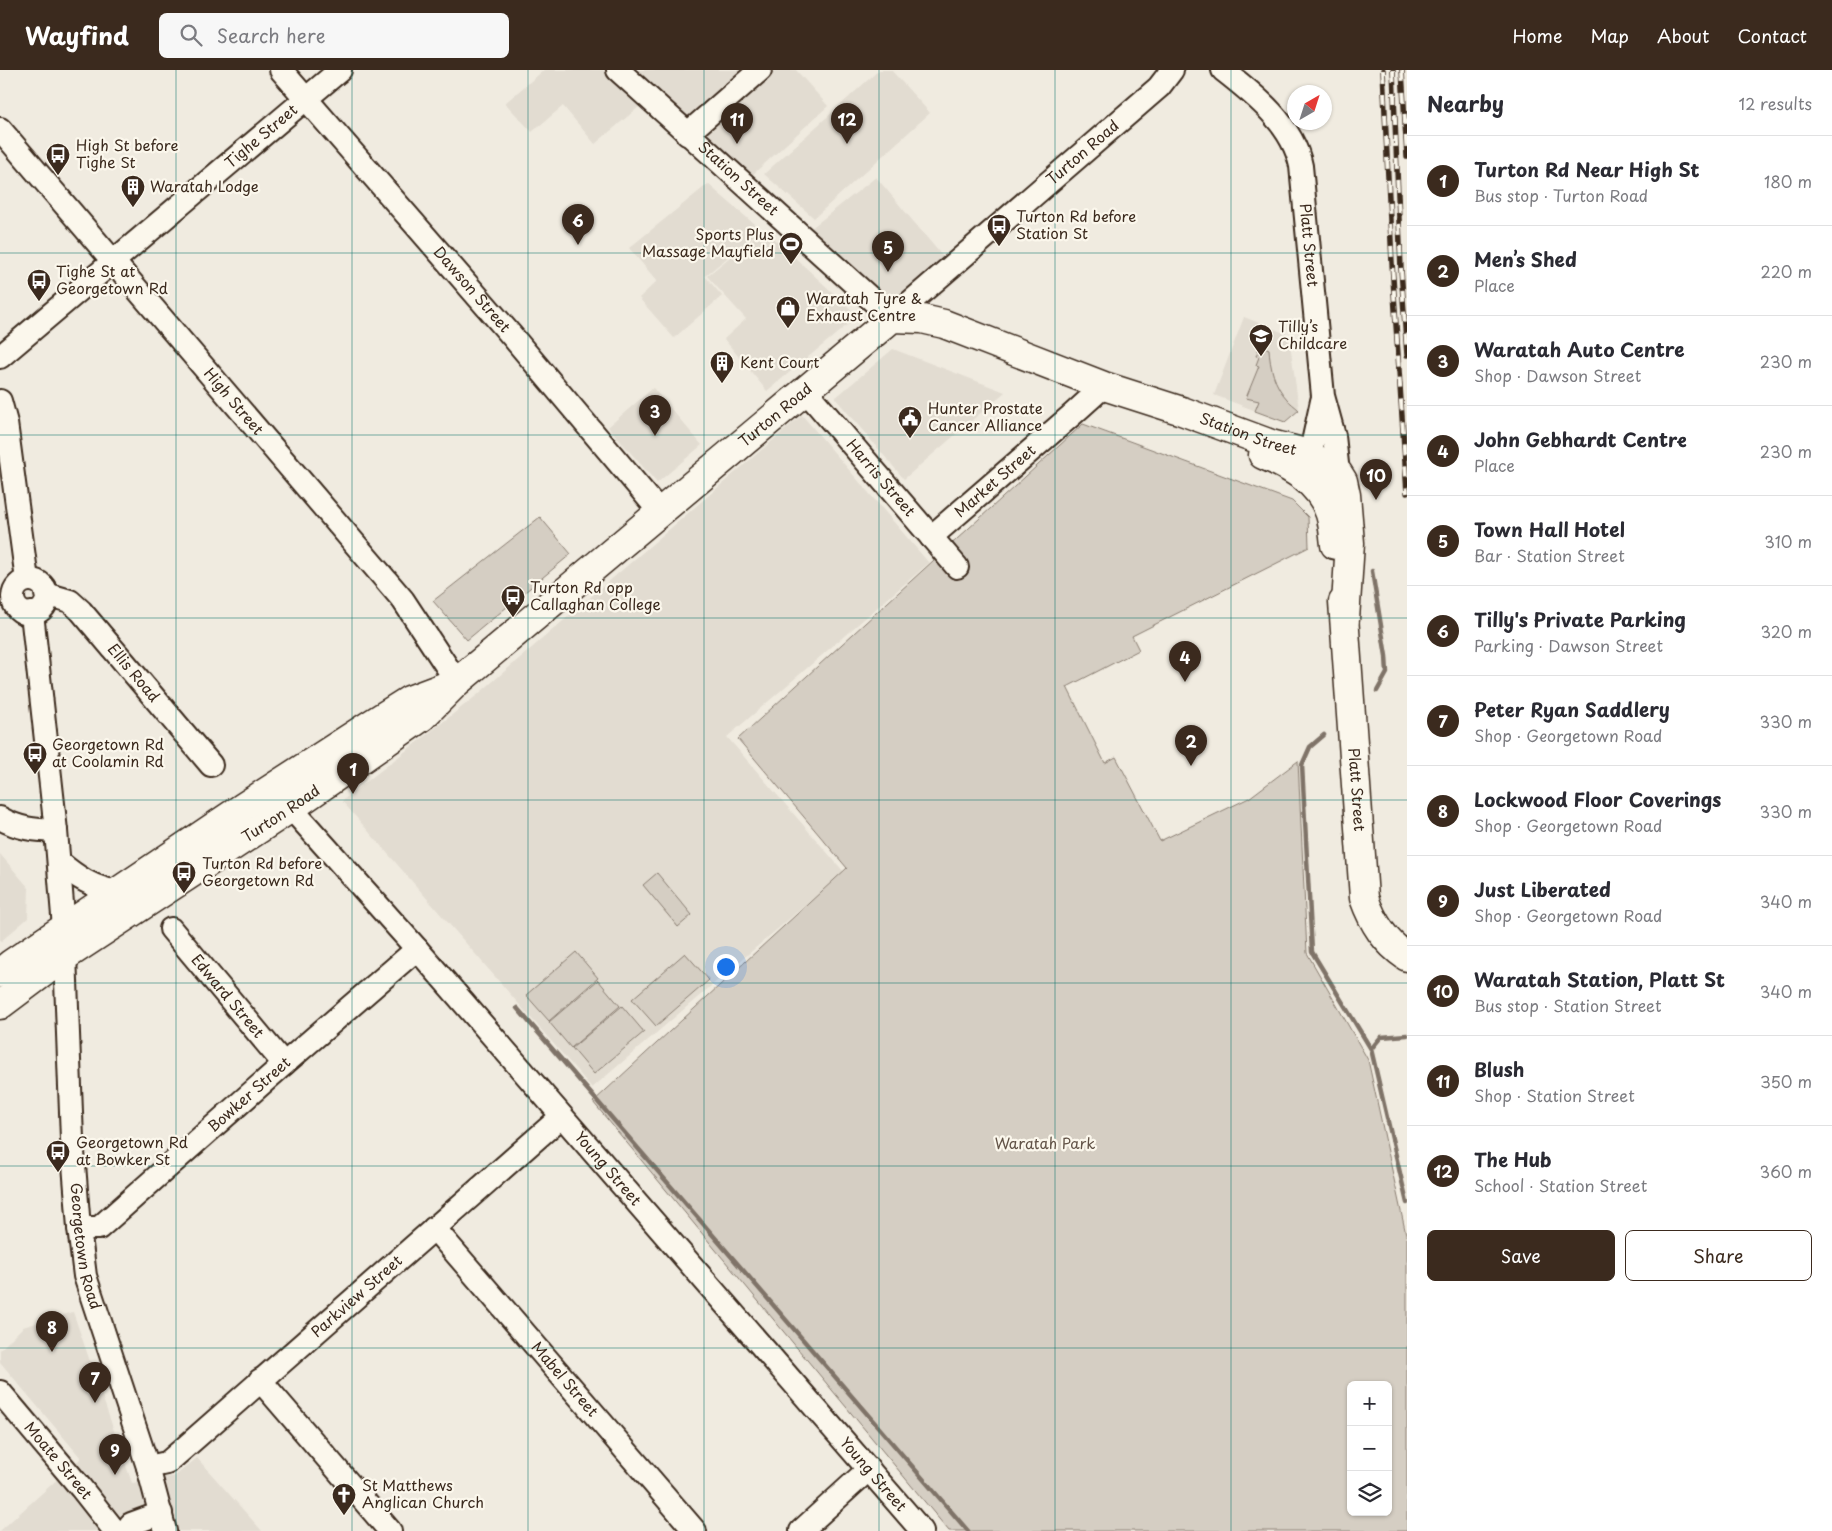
<!DOCTYPE html>
<meta charset="utf-8">
<style>
:root{--surface:#fff;--page:#f7f7f7;--text:#2b2b33;--muted:#7c7c81;--line:#e1e1e2;--accent:#3b2a1e}
body{margin:0;font-family:"Playpen Sans",sans-serif;background:var(--page);color:var(--text)}
.controls{position:absolute;right:15px;bottom:15px;display:grid;overflow:hidden;border-radius:8px;box-shadow:0 1px 4px #0004}
.controls button{width:45px;height:45px;display:grid;place-items:center;padding:0;border:0;border-bottom:1px solid var(--line);background:var(--surface);color:var(--text);font:25px sans-serif}
.compass{position:absolute;left:1287px;top:15px;width:45px;height:45px;border-radius:50%;background:var(--surface);box-shadow:0 1px 4px #0004;rotate:39deg}
.you{position:absolute;left:725px;top:896px;width:18px;height:18px;margin:-12px;border:4px solid #fff;border-radius:50%;background:#1a73e8;box-shadow:0 0 0 8px #1a73e833}
.badge{display:grid;place-items:center;width:32px;height:32px;border-radius:50%;background:var(--accent);color:#fff;font-size:16px;font-weight:700}
.pin{position:absolute;translate:-50% -41px;filter:drop-shadow(0 1px 2px #0008)}
.pin::after{content:'';position:absolute;top:26px;width:18px;height:15px;background:inherit;clip-path:polygon(0 0,100% 0,50% 100%)}
.list{margin:0;padding:0;list-style:none}
h2{display:flex;justify-content:space-between;align-items:center;height:65px;margin:0;padding:0 20px;font-size:21px}
h2 small{font-size:16px;font-weight:400;color:var(--muted)}
.list li{display:grid;grid-template-columns:32px 1fr auto;gap:15px;align-items:center;box-sizing:border-box;height:90px;padding:0 20px;border-top:1px solid var(--line)}
.list b{display:block;font-size:19px;white-space:nowrap}
.list p{margin:0;font-size:16px;white-space:nowrap;color:var(--muted)}
.list em{font-size:16px;font-style:normal;color:var(--muted)}
.actions{display:flex;gap:10px;padding:15px 20px}
.actions a{flex:1;padding:11px 0;border:1px solid var(--accent);border-radius:8px;text-align:center;font-size:18px;color:var(--accent)}
.actions .main{background:var(--accent);color:#fff}
.icon{flex:none;width:28px;height:28px;fill:none;stroke:currentColor;stroke-width:2;stroke-linecap:round;stroke-linejoin:round}
.map{position:relative;flex:none;width:1407px;height:1461px;overflow:hidden}
header{display:flex;align-items:center;gap:30px;box-sizing:border-box;height:70px;padding:0 25px;background:var(--accent);color:#fff}
header strong{font-size:24px}
nav{display:flex;gap:28px;margin-inline-start:auto;font-size:18px}
.search{width:350px;height:45px;background:var(--page);display:flex;align-items:center;gap:12px;box-sizing:border-box;padding:0 18px;border-radius:8px;color:var(--muted);font-size:19px}
main{display:flex}
aside{flex:1;background:var(--surface)}
.map>svg:first-child{display:block}
</style>
<header>
<strong>Wayfind</strong>
<div class="search"><svg class="icon" aria-label="search" viewBox="0 0 24 24"><circle cx="10" cy="10" r="6"/><path d="M15 15l6 6"/></svg>Search here</div>
<nav><a>Home</a><a>Map</a><a>About</a><a>Contact</a></nav>
</header>
<main>
<div class="map">
<svg width="1407" height="1461" viewBox="0 0 1407 1461">
<rect width="100%" height="100%" fill="#f0ebe0"/>
<filter id="ink" filterUnits="userSpaceOnUse"><feTurbulence type="fractalNoise" baseFrequency=".02" numOctaves="2"/><feDisplacementMap in="SourceGraphic" scale="10" xChannelSelector="R" yChannelSelector="G"/><feConvolveMatrix kernelMatrix="1 2 1 2 8 2 1 2 1" color-interpolation-filters="sRGB"/></filter>
<g filter="url(#ink)">
<path fill="#e2dcd1" d="M544,0h194l2,3 4,-3h52l32,36 -77,70 58,54 67,-53 68,81 -69,58 -7,-9 -228,-201 -45,38 -32,-38 -31,26 -27,-29z
M879,0h12l39,43 -116,105 -50,-44z
M708,114l53,46 -56,46 17,20 -48,42 -35,-40 18,-17 -28,-33z
M764,159l94,87 -91,75 -43,-52 22,-20 -39,-43z
M1244,247l45,18 10,75 -14,12 -71,-27z
M893,279l112,43 -101,87 -69,-81z
M653,318l49,57 -45,38 -49,-56z
M802,345l127,148 -202,174 117,135 -252,216 -250,-287 134,-105z
M0,784l29,34 -1,30 -28,24z
M73,1242l59,171 43,-7 22,-18 65,73h-262l81,-73 -81,-96v-12l23,-23z"/>
<path fill="#d5cec3" stroke="#887c70" fill-rule="evenodd" d="M1260,275l9,4c1,18 5,36 18,50 3,4 8,7 12,11l-14,12 -30,-11 4,-10 -13,-3 13,-32 -3,-1 3,-8 -3,-1z
M1083,354l209,77 16,16 1,30 -177,89 7,14 -72,37 38,76 11,-6 44,84 89,-43 49,-37 9,192 61,107 39,179v292h-458l-356,-429 254,-234 -109,-129zM1351,1315h37v127h-37z
M540,447l31,37 -104,86 -34,-39z
M657,803l35,42 -14,12 -35,-42z
M576,882l22,26 -49,43 -23,-26z
M685,883l24,27 -53,46 -24,-27z
M598,910l22,26 -49,42 -22,-26z
M622,936l22,26 -50,42 -22,-26z"/>
<g fill="none" stroke-linecap="round" stroke-linejoin="round">
<path stroke="#7f7367" stroke-width="4.5" d="M1372,501l14,85 1,17 -10,18
M1324,665l-14,12 -8,18 10,187 59,97 36,154
M517,938l451,523
M1371,979l10,-12 26,-2"/>
<defs>
<g id="minor">
<path id="s1" d="M281,0l231,266 148,176"/>
<path id="s2" d="M618,0l274,248 267,-231 13,-17"/>
<path id="s3" d="M1223,0c32,25 70,55 78,96l22,230 11,40 4,37"/>
<path id="s4" d="M0,59l403,471 54,82"/>
<path d="M687,64l73,-64"/>
<path id="s5" d="M0,287l340,-287"/>
<path id="s6" d="M805,320l152,177"/>
<path d="M0,331l6,22 21,157"/>
<path d="M1310,386l12,-55"/>
<path id="s7" d="M931,467l142,-123 31,-28"/>
<circle cx="30" cy="527" r="17"/>
<path id="s8" d="M46,524l24,7 11,10 130,154"/>
<path id="s9" d="M32,543l24,218 8,97 8,211 7,89 6,48 63,191 17,64"/>
<path id="s10" d="M291,738l126,141 505,582"/>
<path d="M0,748c19,11 34,12 56,13"/>
<path d="M59,792c19,16 33,25 58,30"/>
<path id="s11" d="M171,859l113,135"/>
<path id="s12" d="M79,1158h20l185,-164 133,-115"/>
<path id="s13" d="M434,1158l261,303"/>
<path d="M260,1310l130,151"/>
<path id="s14" d="M0,1322l81,96 34,43"/>
<path id="s15" d="M148,1397l19,-4 23,-20 371,-326"/>
<path d="M126,1461l5,-7 30,-11"/>
<path d="M801,1461l68,-62"/>
</g>
<g id="major">
<path d="M1263,385c28,12 57,27 67,59 3,10 4,21 5,31"/>
<path id="s16" d="M1343,532l21,296c9,25 21,44 43,59"/>
<path d="M0,903l12,-10 231,-156 128,-83 38,-24 37,-14"/>
<path id="s17" d="M0,935l64,-48 227,-149 131,-91 35,-35 435,-364 30,1 22,5 160,62 78,25 89,33 27,7 31,14 9,8 5,8 3,14 4,48 -5,76"/>
</g>
</defs>
<use href="#minor" stroke="#3b2a1e" stroke-width="26"/>
<use href="#major" stroke="#3b2a1e" stroke-width="31"/>
<use href="#minor" stroke="#fbf7ec" stroke-width="22"/>
<use href="#major" stroke="#fbf7ec" stroke-width="28"/>
<defs>
<path id="rail" d="M1383,0l9,193 15,230
M1393,0l8,199 6,86
M1402,0l5,87"/>
</defs>
<use href="#rail" stroke="#3b2a1e" stroke-width="5.5"/>
<use href="#rail" stroke="#fbf7ec" stroke-width="4" stroke-dasharray="11" stroke-linecap="butt"/>
</g>
</g>
<path fill="none" stroke="#0f766e" stroke-width="1" stroke-opacity="0.55" d="M176,0v1461M352,0v1461M528,0v1461M704,0v1461M879,0v1461M1055,0v1461M1231,0v1461M0,183h1407M0,365h1407M0,548h1407M0,730h1407M0,913h1407M0,1096h1407M0,1278h1407"/>
<defs>
<symbol id="bus-pin" viewBox="-11 -11 22 30"><path d="M0 17L-7.5 6A9.5 9.5 0 1 1 7.5 6Z" fill="#3b2a1e" stroke="#fbf7ec"/><path d="M-5-6H5V4H4V6H2V4H-2V6H-4V4H-5ZM-3.5-4V0h7V-4ZM-3.5 1.2v1.5H-2V1.2ZM2 1.2v1.5H3.5V1.2Z" fill="#fff"/></symbol>
<symbol id="building-pin" viewBox="-11 -11 22 30"><path d="M0 17L-7.5 6A9.5 9.5 0 1 1 7.5 6Z" fill="#3b2a1e" stroke="#fbf7ec"/><path d="M-4-6H4V6H1V3H-1V6H-4ZM-2.5-4.3h1.7v1.8h-1.7ZM.8-4.3h1.7v1.8H.8ZM-2.5-1h1.7V.8h-1.7ZM.8-1h1.7V.8H.8Z" fill="#fff"/></symbol>
<symbol id="stadium-pin" viewBox="-11 -11 22 30"><path d="M0 17L-7.5 6A9.5 9.5 0 1 1 7.5 6Z" fill="#3b2a1e" stroke="#fbf7ec"/><path d="M0-5a6.5 5 0 1 0 0 10a6.5 5 0 1 0 0-10ZM-3.5-1.8h7v3.6h-7Z" fill="#fff"/></symbol>
<symbol id="shop-pin" viewBox="-11 -11 22 30"><path d="M0 17L-7.5 6A9.5 9.5 0 1 1 7.5 6Z" fill="#3b2a1e" stroke="#fbf7ec"/><path d="M-5-2.5h2.3a2.7 3.5 0 0 1 5.4 0H5L5.5 6h-11ZM-1.5-2.5h3a1.5 2.3 0 0 0-3 0Z" fill="#fff"/></symbol>
<symbol id="school-pin" viewBox="-11 -11 22 30"><path d="M0 17L-7.5 6A9.5 9.5 0 1 1 7.5 6Z" fill="#3b2a1e" stroke="#fbf7ec"/><path d="M0-5L7-2L0 1L-7-2ZM-4 1L0 2.5L4 1V4Q0 6-4 4Z" fill="#fff"/></symbol>
<symbol id="civic-pin" viewBox="-11 -11 22 30"><path d="M0 17L-7.5 6A9.5 9.5 0 1 1 7.5 6Z" fill="#3b2a1e" stroke="#fbf7ec"/><path d="M-.6-6.5H3V-4.5H.6V-3L4-1V1h2V6H-6V1h2V-1L-.6-3ZM-1.2 2.5V6h2.4V2.5Z" fill="#fff"/></symbol>
<symbol id="church-pin" viewBox="-11 -11 22 30"><path d="M0 17L-7.5 6A9.5 9.5 0 1 1 7.5 6Z" fill="#3b2a1e" stroke="#fbf7ec"/><path d="M-1.2-6h2.4v3.5h3.3v2.4h-3.3V6h-2.4V-.1h-3.3v-2.4h3.3Z" fill="#fff"/></symbol>
</defs>
<g fill-rule="evenodd">
<use href="#bus-pin" x="44" y="71" width="28" height="38"/>
<use href="#building-pin" x="119" y="103" width="28" height="38"/>
<use href="#bus-pin" x="985" y="142" width="28" height="38"/>
<use href="#stadium-pin" x="777" y="160" width="28" height="38"/>
<use href="#bus-pin" x="25" y="197" width="28" height="38"/>
<use href="#shop-pin" x="774" y="224" width="28" height="38"/>
<use href="#school-pin" x="1247" y="252" width="28" height="38"/>
<use href="#building-pin" x="708" y="279" width="28" height="38"/>
<use href="#civic-pin" x="896" y="334" width="28" height="38"/>
<use href="#bus-pin" x="499" y="513" width="28" height="38"/>
<use href="#bus-pin" x="21" y="670" width="28" height="38"/>
<use href="#bus-pin" x="170" y="789" width="28" height="38"/>
<use href="#bus-pin" x="44" y="1068" width="28" height="38"/>
<use href="#church-pin" x="330" y="1411" width="28" height="38"/>
</g>
<g text-anchor="middle" stroke-width="4.5" stroke-linejoin="round" paint-order="stroke">
<g font-size="15" fill="#3b2a1e" stroke="#fbf7ec">
<text dy="5" stroke="none"><textPath href="#s5" startOffset="342">Tighe Street</textPath></text>
<text dy="5" stroke="none"><textPath href="#s2" startOffset="622">Turton Road</textPath></text>
<text dy="5" stroke="none"><textPath href="#s2" startOffset="162">Station Street</textPath></text>
<text dy="5" stroke="none"><textPath href="#s3" startOffset="206">Platt Street</textPath></text>
<text dy="5" stroke="none"><textPath href="#s1" startOffset="291">Dawson Street</textPath></text>
<text dy="5" stroke="none"><textPath href="#s4" startOffset="359">High Street</textPath></text>
<text dy="5" stroke="none"><textPath href="#s17" startOffset="976">Turton Road</textPath></text>
<text dy="5" stroke="none"><textPath href="#s17" startOffset="1504">Station Street</textPath></text>
<text dy="5" stroke="none"><textPath href="#s6" startOffset="116">Harris Street</textPath></text>
<text dy="5" stroke="none"><textPath href="#s7" startOffset="85">Market Street</textPath></text>
<text dy="5" stroke="none"><textPath href="#s8" startOffset="121">Ellis Road</textPath></text>
<text dy="5" stroke="none"><textPath href="#s16" startOffset="188">Platt Street</textPath></text>
<text dy="5" stroke="none"><textPath href="#s17" startOffset="340">Turton Road</textPath></text>
<text dy="5" stroke="none"><textPath href="#s11" startOffset="88">Edward Street</textPath></text>
<text dy="5" stroke="none"><textPath href="#s12" startOffset="221">Bowker Street</textPath></text>
<text dy="5" stroke="none"><textPath href="#s10" startOffset="480">Young Street</textPath></text>
<text dy="5" stroke="none"><textPath href="#s9" startOffset="636">Georgetown Road</textPath></text>
<text dy="5" stroke="none"><textPath href="#s15" startOffset="272">Parkview Street</textPath></text>
<text dy="5" stroke="none"><textPath href="#s13" startOffset="200">Mabel Street</textPath></text>
<text dy="5" stroke="none"><textPath href="#s14" startOffset="90">Moate Street</textPath></text>
<text dy="5" stroke="none"><textPath href="#s10" startOffset="885">Young Street</textPath></text>
</g>
<g font-size="15" fill="#3b2a1e" stroke="#fbf7ec" text-anchor="start">
<text x="76" y="81">High St before<tspan x="76" dy="17">Tighe St</tspan></text>
<text x="150" y="122">Waratah Lodge</text>
<text x="1016" y="152">Turton Rd before<tspan x="1016" dy="17">Station St</tspan></text>
<text x="774" y="170" text-anchor="end">Sports Plus<tspan x="774" dy="17">Massage Mayfield</tspan></text>
<text x="56" y="207">Tighe St at<tspan x="56" dy="17">Georgetown Rd</tspan></text>
<text x="806" y="234">Waratah Tyre &amp;<tspan x="806" dy="17">Exhaust Centre</tspan></text>
<text x="1278" y="262">Tilly’s<tspan x="1278" dy="17">Childcare</tspan></text>
<text x="740" y="298">Kent Court</text>
<text x="928" y="344">Hunter Prostate<tspan x="928" dy="17">Cancer Alliance</tspan></text>
<text x="530" y="523">Turton Rd opp<tspan x="530" dy="17">Callaghan College</tspan></text>
<text x="52" y="680">Georgetown Rd<tspan x="52" dy="17">at Coolamin Rd</tspan></text>
<text x="202" y="799">Turton Rd before<tspan x="202" dy="17">Georgetown Rd</tspan></text>
<text x="76" y="1078">Georgetown Rd<tspan x="76" dy="17">at Bowker St</tspan></text>
<text x="362" y="1421">St Matthews<tspan x="362" dy="17">Anglican Church</tspan></text>
</g>
<g font-size="15" fill="#625347" stroke="#fbf7ec">
<text x="1045" y="1079">Waratah Park</text>
</g>
</g>
</svg>
<div class="controls">
<button>+</button>
<button>−</button>
<button><svg class="icon" aria-label="layers" viewBox="0 0 24 24"><path d="M12 4l9 5-9 5-9-5zM3 14l9 5 9-5"/></svg></button>
</div>
<svg class="compass" viewBox="-18 -18 36 36"><path d="M0-13l5 13h-10z" fill="#e53935"/><path d="M0 13l5-13h-10z" fill="#7c7c81"/></svg>
<div class="you"></div>
<div class="pin badge" style="left:353px;top:724px">1</div>
<div class="pin badge" style="left:1191px;top:696px">2</div>
<div class="pin badge" style="left:655px;top:366px">3</div>
<div class="pin badge" style="left:1185px;top:612px">4</div>
<div class="pin badge" style="left:888px;top:202px">5</div>
<div class="pin badge" style="left:578px;top:175px">6</div>
<div class="pin badge" style="left:95px;top:1333px">7</div>
<div class="pin badge" style="left:52px;top:1282px">8</div>
<div class="pin badge" style="left:115px;top:1405px">9</div>
<div class="pin badge" style="left:1376px;top:430px">10</div>
<div class="pin badge" style="left:737px;top:74px">11</div>
<div class="pin badge" style="left:847px;top:74px">12</div>
</div>
<aside>
<h2>Nearby<small>12 results</small></h2>
<ul class="list">
<li><span class="badge">1</span><div><b>Turton Rd Near High St</b><p>Bus stop · Turton Road</p></div><em>180 m</em></li>
<li><span class="badge">2</span><div><b>Men’s Shed</b><p>Place</p></div><em>220 m</em></li>
<li><span class="badge">3</span><div><b>Waratah Auto Centre</b><p>Shop · Dawson Street</p></div><em>230 m</em></li>
<li><span class="badge">4</span><div><b>John Gebhardt Centre</b><p>Place</p></div><em>230 m</em></li>
<li><span class="badge">5</span><div><b>Town Hall Hotel</b><p>Bar · Station Street</p></div><em>310 m</em></li>
<li><span class="badge">6</span><div><b>Tilly's Private Parking</b><p>Parking · Dawson Street</p></div><em>320 m</em></li>
<li><span class="badge">7</span><div><b>Peter Ryan Saddlery</b><p>Shop · Georgetown Road</p></div><em>330 m</em></li>
<li><span class="badge">8</span><div><b>Lockwood Floor Coverings</b><p>Shop · Georgetown Road</p></div><em>330 m</em></li>
<li><span class="badge">9</span><div><b>Just Liberated</b><p>Shop · Georgetown Road</p></div><em>340 m</em></li>
<li><span class="badge">10</span><div><b>Waratah Station, Platt St</b><p>Bus stop · Station Street</p></div><em>340 m</em></li>
<li><span class="badge">11</span><div><b>Blush</b><p>Shop · Station Street</p></div><em>350 m</em></li>
<li><span class="badge">12</span><div><b>The Hub</b><p>School · Station Street</p></div><em>360 m</em></li>
</ul>
<div class="actions"><a class="main">Save</a><a>Share</a></div>
</aside>
</main>
